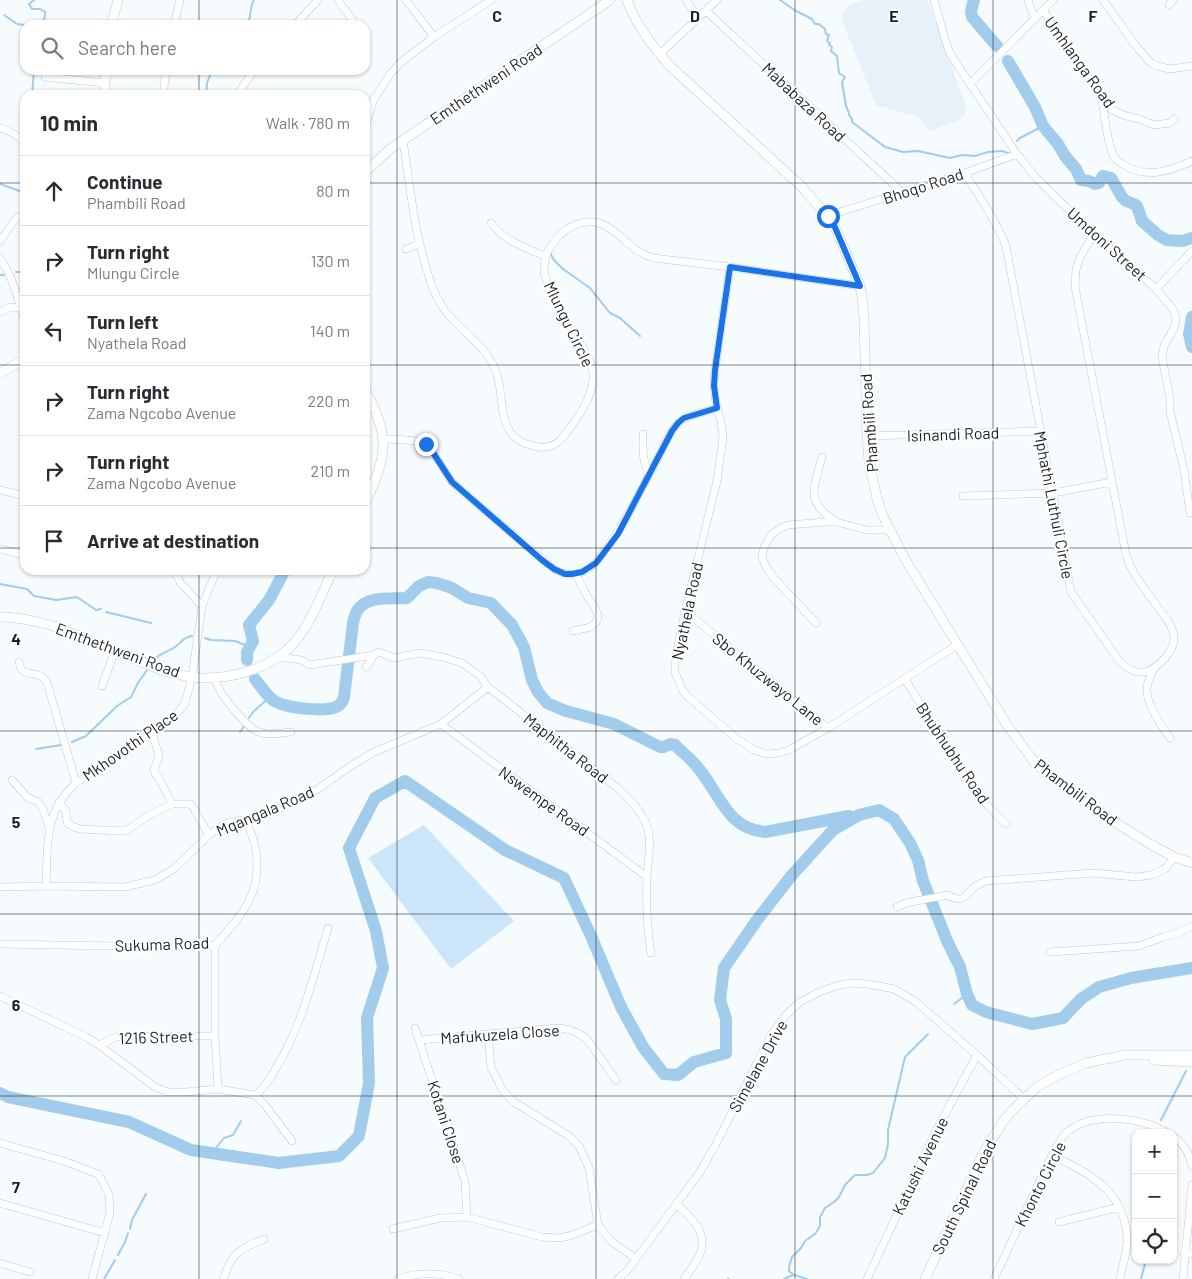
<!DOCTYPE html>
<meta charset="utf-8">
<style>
:root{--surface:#fff;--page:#f2f2f3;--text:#2b2b33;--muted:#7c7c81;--line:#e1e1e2}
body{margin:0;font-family:Barlow,sans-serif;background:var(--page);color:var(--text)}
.controls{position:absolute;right:15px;bottom:15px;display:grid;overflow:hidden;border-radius:10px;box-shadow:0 1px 4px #0004}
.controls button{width:45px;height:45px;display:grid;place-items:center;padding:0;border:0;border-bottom:1px solid var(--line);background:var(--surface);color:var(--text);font:25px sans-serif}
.stop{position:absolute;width:15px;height:15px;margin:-11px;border:4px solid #1a73e8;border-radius:50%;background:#fff}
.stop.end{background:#1a73e8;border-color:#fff;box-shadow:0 1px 5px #0008}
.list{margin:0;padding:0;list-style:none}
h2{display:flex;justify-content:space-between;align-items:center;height:65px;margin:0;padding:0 20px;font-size:21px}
h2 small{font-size:16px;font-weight:400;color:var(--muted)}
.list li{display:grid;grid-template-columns:32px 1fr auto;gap:15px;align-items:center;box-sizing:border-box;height:70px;padding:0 20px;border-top:1px solid var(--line)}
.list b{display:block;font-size:19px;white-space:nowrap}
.list p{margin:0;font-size:16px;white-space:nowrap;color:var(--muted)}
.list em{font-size:16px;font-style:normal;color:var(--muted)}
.icon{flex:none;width:28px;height:28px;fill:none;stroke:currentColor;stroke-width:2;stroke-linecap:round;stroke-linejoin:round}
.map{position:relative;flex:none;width:1192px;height:1279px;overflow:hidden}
.search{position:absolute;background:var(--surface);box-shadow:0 1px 4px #0004;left:20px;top:20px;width:350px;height:55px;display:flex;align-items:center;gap:12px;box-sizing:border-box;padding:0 18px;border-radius:15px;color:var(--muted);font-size:19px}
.panel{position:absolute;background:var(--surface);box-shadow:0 1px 4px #0004;left:20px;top:90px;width:350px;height:485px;border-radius:15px}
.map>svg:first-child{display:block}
</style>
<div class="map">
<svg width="1192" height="1279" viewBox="0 0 1192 1279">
<rect width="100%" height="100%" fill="#f6fbfe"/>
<path fill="#e6f1fa" d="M864,0h64l39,110 -7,10 -30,11 -11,-14 -43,-12 -35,-87 9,-14z"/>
<path fill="#cce6f9" d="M424,825l90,96 -63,48 -83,-111z"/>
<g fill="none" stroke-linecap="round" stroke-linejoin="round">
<path stroke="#a2cceb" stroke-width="2" d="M34,0l-5,4 3,5h8l5,3c1,6 -2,9 -6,13
M780,0l16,11 16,8 3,5h4l6,5 1,5 3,1 -2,6 3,2 -1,2 3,2 -1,4 6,5 2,17 6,4 -3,5 4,24 3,7v2l3,4v3l33,25 18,5 15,-1 32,7 12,-3 13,1 13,-4 14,-1 6,2
M4,15l13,9 8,1
M247,25c5,-8 2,-17 7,-25
M32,95l2,-25
M206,95l1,-12 5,-13
M1017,141l3,-3 23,-12
M0,184l25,9
M551,250v5l3,5 9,9 27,19 20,25 10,5 20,18
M16,272h9
M0,275h4
M0,584l27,5 7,7 22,4 21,-3 19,13 5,-1
M106,612l45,11
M205,638l6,2 24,1 15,6
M157,657c5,-4 12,-6 18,-10 6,-4 9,-11 17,-11
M249,718l5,-7 16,-14
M240,732l5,-7
M72,742l14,-6 31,-30 14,-9 7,-14 9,-13
M36,749l25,-4
M954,1004l13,-10
M1161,1120l25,-49
M212,1153l12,-15 9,-3 8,-14
M130,1229l2,-9 14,-26
M118,1255l7,-13 3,-9
M104,1279l11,-19
M728,1279h1
M784,1279l9,-4
M807,1279l-13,-4 -5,-4v-4l3,-10 9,-9 4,-7 10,-7 5,-8v-9l5,-9 9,-6 5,-5 6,-12 10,-10h12l6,-2 12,-15 3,-14v-14l17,-73 23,-23
M1141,1279l5,-19"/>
<path stroke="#a2cceb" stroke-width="12" d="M974,0l-3,11 1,6 25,29
M1008,61l27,46 8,19 15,18 7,12 11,13 5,11 8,1 6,3 4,-1 4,-7 8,2 11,19 4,4 8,3 3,2 5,15 16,14 9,5 16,1 9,-3
M1192,317l-3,17 3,13
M247,660v-8l6,-11 -4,-16 20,-25 16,-30
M255,679c5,6 11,16 18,21 10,8 53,13 65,6 3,-2 5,-5 6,-9l9,-74c1,-4 2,-9 4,-12 9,-16 34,-12 50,-13l12,-12 9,-4 9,1 15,5 16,10 23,5 21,22 12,22 8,33 6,12 9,11 19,8 48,13 46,23h4l6,-3 5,1c9,9 20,17 27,28 19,25 27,56 63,59l84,-16
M0,1093l8,4 121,25 62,28 88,13 60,-7 20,-20 10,-53 -2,-65 16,-50 -7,-37 -27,-83 26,-50 30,-17 100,69 59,28 27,58 30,71 22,40 21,27 14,1 16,-13 32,-9v-34l-6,-19 4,-32 33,-48 35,-45 41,-45 26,-15 20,-5 15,9 16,24 8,17 5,21 25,62 12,24 7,27 5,11 14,7 46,12 31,-6 18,-19 18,-12 32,-9 61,-10"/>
<defs>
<path id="minor" d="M338,0l16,22
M406,0l28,37
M686,0l12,18
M934,0l11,39 4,12 7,12 61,91 20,25 57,55 62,55 15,18 4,6 1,7 -1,6 -11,20 -2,11 8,42v12l14,59 6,43
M1028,0l7,19
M1103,0l33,46 15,17 6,3 13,3 22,-3
M1169,5l4,-5
M1043,10l59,88 10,12 14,6 13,3 15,6 16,-2 4,-4
M706,11l197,182
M174,25l6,-25
M295,25l23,-25
M660,54l57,-54
M45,77l60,6
M970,84l83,-84
M163,95l3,-25
M237,95l17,-25
M1102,101c3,14 5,42 11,54 2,5 7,8 11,10 22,14 46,6 68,-4
M365,127l9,-28 17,-26 9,-10 34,-26 57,-37
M0,128c11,3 17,7 25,15
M403,141c7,42 10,85 23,126 3,11 6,22 12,32 4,8 9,15 15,21 15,16 33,28 42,49 13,30 -4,71 44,78 8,1 18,-2 23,-9 13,-16 30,-38 31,-59 1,-16 -9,-29 -17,-42 -7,-11 -14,-23 -21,-36 -10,-20 -18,-39 -1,-59 7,-10 15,-16 27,-19 5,-1 10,-2 15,-1 21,5 33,29 57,36l77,9 130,19
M365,160l3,9
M965,173c14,24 31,47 41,73l65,346 49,70c8,7 17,13 28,9 13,-6 30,-23 25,-39 -2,-9 -9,-16 -14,-23 -10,-15 -23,-29 -30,-46 -2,-4 -3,-10 -4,-14l-50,-262 1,-17 4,-13 14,-23
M827,216l138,-43 52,-19
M491,223c13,18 35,25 54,33
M0,241l17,-24
M406,249l13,-5
M0,258c13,18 17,41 25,62
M730,267l-15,103 -1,16 1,10 2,12 4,14 2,16 -6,43 -32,130 -10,50v12l3,6 5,12 5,6 49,42 17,11 13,4 12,-1 10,-3 39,-22 129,-83
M1156,289l36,-38
M0,312l10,-5 11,1
M643,434c0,17 -1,25 6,41
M867,436l173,-5
M384,439c15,1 34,-1 46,9l22,34 9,8 93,79c9,5 19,7 29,3 10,-4 16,-13 22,-22 20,-26 34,-57 50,-86 7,-14 13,-30 23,-41 8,-8 28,-11 39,-15
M822,457c-8,32 -18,45 15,65
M0,490l25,6
M963,496l90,-3 59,-11
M0,549l25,6
M173,570l7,12 22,24
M685,611l143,117
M816,623l-44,-47 -7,-11 -3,-9 2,-8 6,-12 9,-7 9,-4 37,-3h12l29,8h24
M573,631c5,-2 12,-2 17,-4 16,-8 3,-22 -3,-31 -4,-7 -8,-15 -11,-22
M280,657l21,3 9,5 64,-10
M19,662c1,3 1,5 3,8 5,7 16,-1 25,12l29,101
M366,667l8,-12 5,-3 15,6 26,-5 23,4 19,6 18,13 8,11 131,102c10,10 23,23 28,37 5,15 1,34 0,50 -1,25 0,52 4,77
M1154,668c-2,6 -6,12 -7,19 -2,16 14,38 23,51
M215,677c0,13 32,51 44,55 9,4 22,1 32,0
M905,679l67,109 17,19 17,17
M102,686l13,-35
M441,724l206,153
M152,732l7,24 -5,14 1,4 4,4 13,26
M12,780l15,17 11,5 4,5 7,20
M59,802l7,9 1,12 7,4 6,2 43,2 4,-1 24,-16 21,-10h19l18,31
M46,886c2,-41 -3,-73 30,-103l76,-51 25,-18 8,-11 7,-26 10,-71 15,-36
M0,887l46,-1 79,1 30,-7 20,-12 34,-33 9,-7 7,-4 40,-9 29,-13 24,-13 34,-24 22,-13 67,-28 47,-37
M897,907l9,-4 42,-8c14,8 15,3 24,-6 4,-4 9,-6 14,-8l108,-8 42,4 16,-2 14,-7 8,-11
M0,944l172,3 29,-1 14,-1c29,-32 49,-54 40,-100 -2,-8 -6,-17 -9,-25
M215,945v91l3,53
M1050,952l89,-6 24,-9 15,-4 14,-7
M0,996l86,41 13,8 56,42 13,5h18l32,-3 37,6c7,-4 10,-11 15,-17 30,-45 43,-99 58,-150
M415,1028l50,153 2,36
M488,1034l3,33 12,24 11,11 55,34 10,10 10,22 9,57 14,17 23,16
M420,1040l137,-12c11,0 21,4 30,11l29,41
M99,1045l17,-8 10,-1h89
M255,1095l10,10 27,36
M1173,1136c11,8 17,17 19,30
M0,1143l64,18 34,13 6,10 5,11 1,18 -18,66
M1052,1155c38,19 75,37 75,86 0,13 -5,25 -7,38
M0,1203l105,30
M676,1204c14,12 31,26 25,47 -3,10 -11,20 -17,28
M1059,1222l60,-15
M393,1229l47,-11 27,-1 75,20 16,1 11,-2 29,-11
M1184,1253l8,1
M0,1263l30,9
M223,1279c3,-6 5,-13 8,-18 7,-12 21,-17 33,-22
M398,1279c21,-7 41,-7 61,0
M618,1279l9,-8 73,-99 16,-28 55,-109 15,-20 14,-13 19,-10 17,-6 15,-3 17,1 26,5 22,13 61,53 47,44
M867,1279l69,-148 41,-76
M994,1279l58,-124c5,-8 9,-17 15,-23 25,-21 74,-15 101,1
M1183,1279l9,-94"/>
<path id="tertiary" d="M627,0c9,25 25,46 43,66l131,120 26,30 7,9 26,61 2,11 2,21 3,118 2,25 8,38 6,17 22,43 102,166 28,38 12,10 27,21 36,25 40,25 24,13 18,6
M111,25l7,-25
M104,95l2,-25
M365,172l25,-23 220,-149
M0,373l25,-14
M365,390c26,46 22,67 0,113
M0,617c19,0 36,4 54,9l110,45c9,2 18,4 26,6 35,4 79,-6 103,-33 17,-18 29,-51 40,-74
M1154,1060l38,2
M925,1279l60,-129 17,-27 8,-10 14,-14 13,-12 21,-12 28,-12 39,-8h67"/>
</defs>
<use href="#minor" stroke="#b6cbdc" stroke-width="8"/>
<use href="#tertiary" stroke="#b6cbdc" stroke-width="10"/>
<use href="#minor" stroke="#fff" stroke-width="7"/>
<use href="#tertiary" stroke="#fff" stroke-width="9"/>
</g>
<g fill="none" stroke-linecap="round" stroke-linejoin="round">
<path stroke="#1a73e8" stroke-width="6" d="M426,444l4,4 22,34 90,78 12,9 11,5h7l10,-2 14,-9 22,-29 44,-84 10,-19 6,-8 6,-5 33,-10 -3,-22 1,-16 15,-103 130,19 -26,-61 -6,-9"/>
</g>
<path fill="none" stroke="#192127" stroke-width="1" stroke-opacity="0.55" d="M199,0v25M397,0v1279M596,0v1279M795,0v1279M993,0v1279M199,70v25M0,183h25M365,183h827M0,365h25M365,365h827M0,548h25M365,548h827M199,570v709M0,731h1192M0,914h1192M0,1096h1192"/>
<g text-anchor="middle" stroke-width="4" stroke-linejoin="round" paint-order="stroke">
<g font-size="16" fill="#192127" stroke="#fff">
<text transform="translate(1080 62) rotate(54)" y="6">Umhlanga Road</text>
<text transform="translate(486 84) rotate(-34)" y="6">Emthethweni Road</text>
<text transform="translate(804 102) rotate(43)" y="6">Mababaza Road</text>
<text transform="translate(923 186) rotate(-18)" y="6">Bhoqo Road</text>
<text transform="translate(1107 244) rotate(42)" y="6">Umdoni Street</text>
<text transform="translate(569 324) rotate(64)" y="6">Mlungu Circle</text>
<text transform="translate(869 423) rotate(-94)" y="6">Phambili Road</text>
<text transform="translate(953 434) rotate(-2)" y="6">Isinandi Road</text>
<text transform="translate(1054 505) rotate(79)" y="6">Mphathi Luthuli Circle</text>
<text transform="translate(687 611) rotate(-78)" y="6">Nyathela Road</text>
<text transform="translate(118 650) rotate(20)" y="6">Emthethweni Road</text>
<text transform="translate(768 679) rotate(39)" y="6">Sbo Khuzwayo Lane</text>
<text transform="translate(130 745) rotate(-35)" y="6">Mkhovothi Place</text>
<text transform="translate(566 748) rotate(38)" y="6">Maphitha Road</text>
<text transform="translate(953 753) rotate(56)" y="6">Bhubhubhu Road</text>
<text transform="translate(1076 792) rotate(37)" y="6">Phambili Road</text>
<text transform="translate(544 801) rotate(36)" y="6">Nswempe Road</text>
<text transform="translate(265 811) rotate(-23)" y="6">Mqangala Road</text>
<text transform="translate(162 944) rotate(-2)" y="6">Sukuma Road</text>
<text transform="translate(500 1034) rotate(-4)" y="6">Mafukuzela Close</text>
<text transform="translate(156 1037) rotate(-2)" y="6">1216 Street</text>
<text transform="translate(758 1066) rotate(-61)" y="6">Simelane Drive</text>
<text transform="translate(446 1122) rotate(72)" y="6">Kotani Close</text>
<text transform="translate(920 1166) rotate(-64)" y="6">Katushi Avenue</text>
<text transform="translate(1040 1184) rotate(-63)" y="6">Khonto Circle</text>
<text transform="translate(964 1197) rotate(-64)" y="6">South Spinal Road</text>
</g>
</g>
<g font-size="16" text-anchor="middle" font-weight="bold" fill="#192127" stroke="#fff" stroke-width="4" stroke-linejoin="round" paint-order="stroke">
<text x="497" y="22">C</text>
<text x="695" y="22">D</text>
<text x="894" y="22">E</text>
<text x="1093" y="22">F</text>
<text x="16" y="645">4</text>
<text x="16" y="828">5</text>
<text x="16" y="1011">6</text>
<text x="16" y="1193">7</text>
</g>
</svg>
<div class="controls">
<button>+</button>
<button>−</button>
<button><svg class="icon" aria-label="locate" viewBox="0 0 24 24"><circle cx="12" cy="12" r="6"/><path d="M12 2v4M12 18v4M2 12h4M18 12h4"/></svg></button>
</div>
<div class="stop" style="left:828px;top:216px"></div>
<div class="stop end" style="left:426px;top:444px"></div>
<div class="search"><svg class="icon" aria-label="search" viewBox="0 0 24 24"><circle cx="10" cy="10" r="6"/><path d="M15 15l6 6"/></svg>Search here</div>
<section class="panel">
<h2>10 min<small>Walk · 780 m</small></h2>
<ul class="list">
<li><svg class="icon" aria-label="ahead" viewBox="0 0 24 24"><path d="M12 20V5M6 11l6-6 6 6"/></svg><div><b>Continue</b><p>Phambili Road</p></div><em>80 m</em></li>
<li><svg class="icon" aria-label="right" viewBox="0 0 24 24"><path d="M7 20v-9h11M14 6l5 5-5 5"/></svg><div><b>Turn right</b><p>Mlungu Circle</p></div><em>130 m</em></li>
<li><svg class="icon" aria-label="left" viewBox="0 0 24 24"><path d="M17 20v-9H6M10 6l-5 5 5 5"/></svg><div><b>Turn left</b><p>Nyathela Road</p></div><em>140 m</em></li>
<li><svg class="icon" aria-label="right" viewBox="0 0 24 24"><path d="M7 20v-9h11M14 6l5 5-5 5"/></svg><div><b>Turn right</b><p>Zama Ngcobo Avenue</p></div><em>220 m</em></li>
<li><svg class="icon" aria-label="right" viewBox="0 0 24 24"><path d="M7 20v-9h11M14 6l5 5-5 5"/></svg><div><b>Turn right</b><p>Zama Ngcobo Avenue</p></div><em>210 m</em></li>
<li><svg class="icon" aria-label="arrive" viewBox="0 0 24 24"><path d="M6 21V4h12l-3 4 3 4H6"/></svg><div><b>Arrive at destination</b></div></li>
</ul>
</section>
</div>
